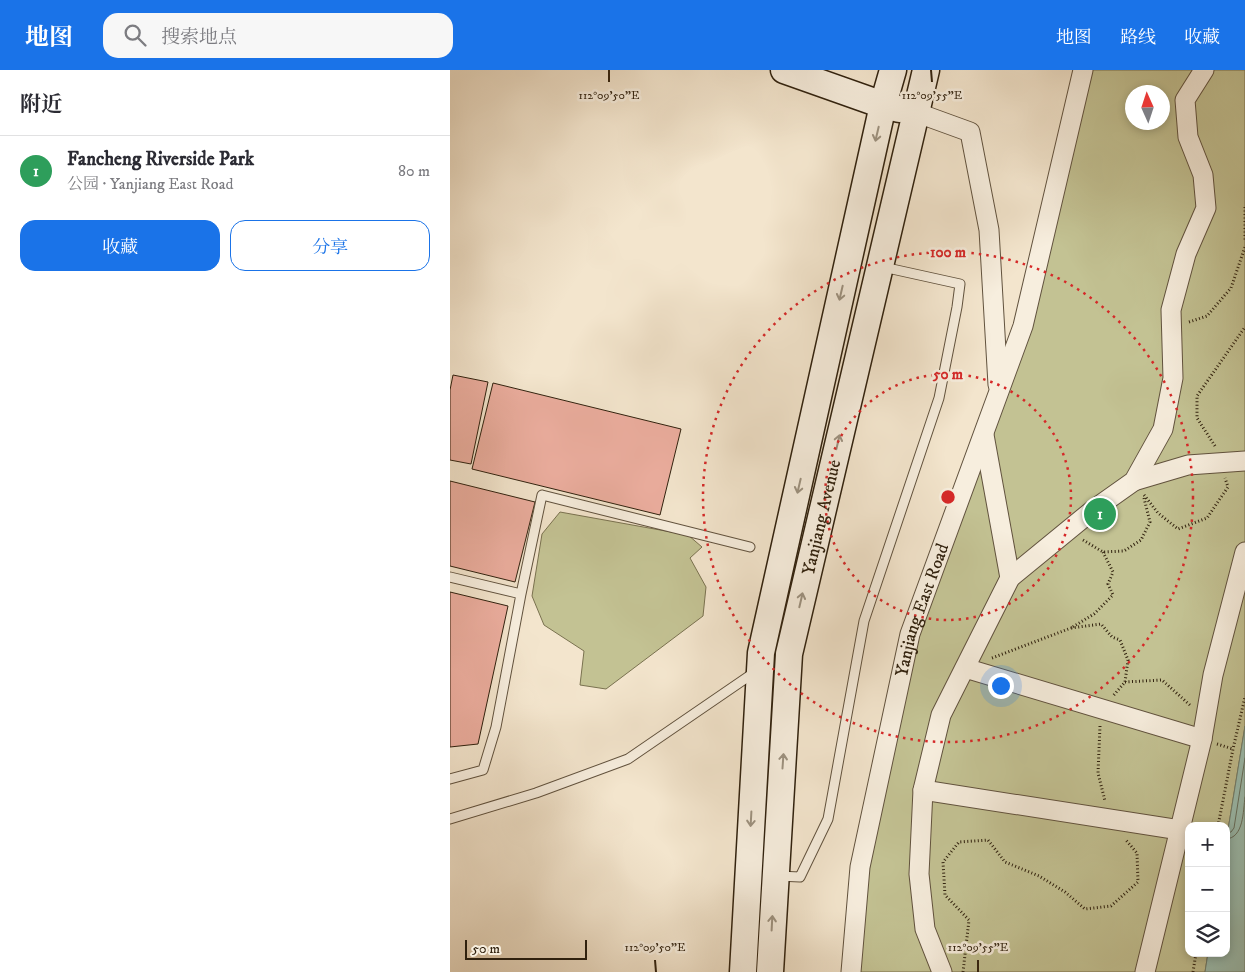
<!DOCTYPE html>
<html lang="zh">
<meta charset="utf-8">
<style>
:root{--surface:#fff;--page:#f7f7f7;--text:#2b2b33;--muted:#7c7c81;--line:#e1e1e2;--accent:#1a73e8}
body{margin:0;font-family:"IM FELL DW Pica","Noto Serif SC",serif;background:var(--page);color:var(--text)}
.controls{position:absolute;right:15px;bottom:15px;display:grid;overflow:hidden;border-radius:10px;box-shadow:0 2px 8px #0003}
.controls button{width:45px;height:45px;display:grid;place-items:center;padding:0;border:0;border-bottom:1px solid var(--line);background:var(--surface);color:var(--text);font:25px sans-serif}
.compass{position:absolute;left:675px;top:15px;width:45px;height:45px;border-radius:50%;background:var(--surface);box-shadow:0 2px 8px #0003;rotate:357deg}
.scale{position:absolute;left:15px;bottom:12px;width:122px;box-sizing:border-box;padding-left:5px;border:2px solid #30210e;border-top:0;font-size:14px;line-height:18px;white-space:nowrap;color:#30210e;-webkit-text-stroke:4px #f7eede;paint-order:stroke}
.you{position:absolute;left:550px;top:615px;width:18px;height:18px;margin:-12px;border:4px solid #fff;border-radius:50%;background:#1a73e8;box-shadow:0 0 0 8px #1a73e833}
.badge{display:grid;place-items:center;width:32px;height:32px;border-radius:50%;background:var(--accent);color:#fff;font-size:16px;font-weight:700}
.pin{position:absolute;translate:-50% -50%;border:2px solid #fff;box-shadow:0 1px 5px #0006}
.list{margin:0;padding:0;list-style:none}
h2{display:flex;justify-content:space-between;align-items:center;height:65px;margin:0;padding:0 20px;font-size:21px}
h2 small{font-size:16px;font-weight:400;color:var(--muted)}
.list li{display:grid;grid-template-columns:32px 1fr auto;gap:15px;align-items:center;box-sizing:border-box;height:70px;padding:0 20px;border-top:1px solid var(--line)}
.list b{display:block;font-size:19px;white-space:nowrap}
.list p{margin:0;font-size:16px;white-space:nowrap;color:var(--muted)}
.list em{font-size:16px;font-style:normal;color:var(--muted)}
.actions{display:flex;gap:10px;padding:15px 20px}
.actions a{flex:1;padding:11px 0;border:1px solid var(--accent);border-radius:15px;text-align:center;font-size:18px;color:var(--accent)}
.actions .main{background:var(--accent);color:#fff}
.icon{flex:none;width:28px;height:28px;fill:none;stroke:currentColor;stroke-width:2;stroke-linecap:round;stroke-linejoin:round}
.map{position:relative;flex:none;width:795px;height:902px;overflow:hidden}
header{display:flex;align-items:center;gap:30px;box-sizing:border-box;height:70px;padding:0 25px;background:var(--accent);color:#fff}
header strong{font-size:24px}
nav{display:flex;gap:28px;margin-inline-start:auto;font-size:18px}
.search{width:350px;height:45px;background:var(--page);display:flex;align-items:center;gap:12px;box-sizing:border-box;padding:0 18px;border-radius:15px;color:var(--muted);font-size:19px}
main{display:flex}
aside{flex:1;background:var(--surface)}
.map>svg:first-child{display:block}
</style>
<header>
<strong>地图</strong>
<div class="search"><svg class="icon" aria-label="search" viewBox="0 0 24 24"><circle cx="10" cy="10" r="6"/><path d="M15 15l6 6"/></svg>搜索地点</div>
<nav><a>地图</a><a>路线</a><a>收藏</a></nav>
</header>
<main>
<aside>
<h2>附近<small></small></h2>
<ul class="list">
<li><span class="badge" style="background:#2e9e5b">1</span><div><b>Fancheng Riverside Park</b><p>公园 · Yanjiang East Road</p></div><em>80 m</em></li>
</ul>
<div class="actions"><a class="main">收藏</a><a>分享</a></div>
</aside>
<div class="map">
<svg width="795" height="902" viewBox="0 0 795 902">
<rect width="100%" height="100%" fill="#f3e5cd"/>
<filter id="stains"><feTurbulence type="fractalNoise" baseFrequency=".004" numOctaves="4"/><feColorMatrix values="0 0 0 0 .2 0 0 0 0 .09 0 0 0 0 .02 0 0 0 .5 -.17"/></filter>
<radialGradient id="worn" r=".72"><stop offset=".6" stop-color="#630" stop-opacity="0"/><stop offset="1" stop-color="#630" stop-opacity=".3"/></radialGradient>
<path fill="#c3c293" stroke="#7a7250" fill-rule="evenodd" d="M633,0h162v656l-19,116v-16h-37v127h19l-3,19h-354l59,-338 113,-308zM682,22h30v30h-30z
M110,442l128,23 14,12 -12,11 16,29 -3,29 -97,73 -26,-4 4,-34 -40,-26 -12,-29 10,-62z"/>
<path fill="#9cc0b3" stroke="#718071" d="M795,656v246h-40l3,-19h18v-111z"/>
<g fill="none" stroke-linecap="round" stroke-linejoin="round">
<path stroke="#667060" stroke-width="1" d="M776,763l5,-1 3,-4 11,-70
M776,769c18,-1 17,-28 19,-42"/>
</g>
<path fill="#ebad9e" stroke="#30210e" d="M3,305l35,7 -17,82 -21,-4v-70z
M43,313l188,46 -21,86 -188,-46z
M0,411l85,21 -20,80 -65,-16z
M0,522l58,14 -30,138 -28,3z"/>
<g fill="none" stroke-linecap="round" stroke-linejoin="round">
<defs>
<path id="lane" d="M0,507l71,17 21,-99 208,52
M0,709l33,-9 13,-43 25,-133
M0,749l86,-26 92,-34 127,-87
M328,806l22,1 28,-58 36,-198 75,-223 18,-91 3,-23 -77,-17"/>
<g id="street">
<path d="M465,42l55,20 19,98 9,155"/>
<path d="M534,365l26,143"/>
<path d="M684,411l54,-16 57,-4"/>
<path d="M515,598l237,71"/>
<path d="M473,720l257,40"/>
<path id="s1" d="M401,902l9,-105 50,-233 113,-308 60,-256"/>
<path d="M492,902l-17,-43 -6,-55 4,-84 18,-75 69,-137 83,-68 41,-29 29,-52 10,-51 -2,-68 15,-56 20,-46 -3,-33 -15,-38 -3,-37 19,-30"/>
<path d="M695,902l57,-233 11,-64 32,-123"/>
</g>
<g id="secondary">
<path d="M334,0l99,35 16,4"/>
<path d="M293,902l18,-319 122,-548 10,-35"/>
<path id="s2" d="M320,902l19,-318 137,-584"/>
</g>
</defs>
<use href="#lane" stroke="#61523e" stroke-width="11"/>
<use href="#street" stroke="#61523e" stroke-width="21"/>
<use href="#secondary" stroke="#30210e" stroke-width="29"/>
<path stroke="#30210e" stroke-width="3" stroke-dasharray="1 2.5" stroke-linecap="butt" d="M795,137v35
M739,252l18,-6 24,-28 14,-41
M765,376l-18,-28v-22l48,-69
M694,425l14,18 20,16 29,-11 21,-31 -3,-9
M633,470l20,12 21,-1 17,-11 9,-18 -6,-24
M653,482l10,20 -5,12 5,11 -19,19 -23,14 30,-4 11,13 8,3 8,20 -3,22 -12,14
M542,588l79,-30
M675,612l37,-2 29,26
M650,656l-2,47 7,28
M767,674l16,5
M768,756l15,-77 12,-52
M513,902l6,-52 -24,-25 -2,-33 16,-20 29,-2 17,22 34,14 26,16 20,17 26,-3 27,-24 -1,-29 -12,-14
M743,902l3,-19"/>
<use href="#lane" stroke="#f7eede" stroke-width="9"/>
<use href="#street" stroke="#f7eede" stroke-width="19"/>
<use href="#secondary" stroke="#f7eede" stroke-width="26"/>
</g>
<defs><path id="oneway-shaft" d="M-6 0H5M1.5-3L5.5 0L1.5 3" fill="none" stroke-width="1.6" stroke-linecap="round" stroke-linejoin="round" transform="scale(1.25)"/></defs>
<g stroke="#9d9280">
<use href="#oneway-shaft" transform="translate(427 64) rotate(103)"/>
<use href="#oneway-shaft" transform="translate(391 223) rotate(103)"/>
<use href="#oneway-shaft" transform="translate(388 372) rotate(-77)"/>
<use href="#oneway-shaft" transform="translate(349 416) rotate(103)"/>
<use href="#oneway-shaft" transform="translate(351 530) rotate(-77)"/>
<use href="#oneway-shaft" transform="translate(333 691) rotate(-86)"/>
<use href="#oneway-shaft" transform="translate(301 749) rotate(93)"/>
<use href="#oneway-shaft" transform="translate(322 853) rotate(-87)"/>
</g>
<path fill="none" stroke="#30210e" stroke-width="2" d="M159,0v12M481,0l1,12M205,890l1,12M528,890v12"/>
<g fill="none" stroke="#d62828" stroke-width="2.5" stroke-dasharray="2.5 5">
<circle cx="498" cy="427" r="123"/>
<circle cx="498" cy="427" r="245"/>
</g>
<g text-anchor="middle" stroke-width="5" stroke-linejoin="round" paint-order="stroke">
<g font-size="18" fill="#30210e" stroke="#f7eede">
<text dy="6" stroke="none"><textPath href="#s2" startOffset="459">Yanjiang Avenue</textPath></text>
<text dy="6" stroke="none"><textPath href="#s1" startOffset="370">Yanjiang East Road</textPath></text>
</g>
</g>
<g font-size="12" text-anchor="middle" fill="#30210e" stroke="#f7eede" stroke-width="5" stroke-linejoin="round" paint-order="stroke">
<text x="159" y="29">112°09'50"E</text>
<text x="482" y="29">112°09'55"E</text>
<text x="205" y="881">112°09'50"E</text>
<text x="528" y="881">112°09'55"E</text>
</g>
<circle cx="498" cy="427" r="8" fill="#d62828" stroke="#f7eede" stroke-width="2.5"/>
<g font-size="15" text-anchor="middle" font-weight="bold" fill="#d62828" stroke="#f7eede" stroke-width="5" stroke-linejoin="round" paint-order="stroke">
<text x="498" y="187">100 m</text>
<text x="498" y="309">50 m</text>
</g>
<rect width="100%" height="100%" filter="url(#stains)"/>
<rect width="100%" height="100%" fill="url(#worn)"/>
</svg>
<div class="controls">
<button>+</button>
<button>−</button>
<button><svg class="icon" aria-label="layers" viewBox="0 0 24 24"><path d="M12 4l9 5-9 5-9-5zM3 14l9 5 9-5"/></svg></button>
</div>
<svg class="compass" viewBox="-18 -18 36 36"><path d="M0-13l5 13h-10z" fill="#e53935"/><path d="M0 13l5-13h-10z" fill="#7c7c81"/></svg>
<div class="scale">50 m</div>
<div class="you"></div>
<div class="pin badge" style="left:650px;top:444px;background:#2e9e5b">1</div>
</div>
</main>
